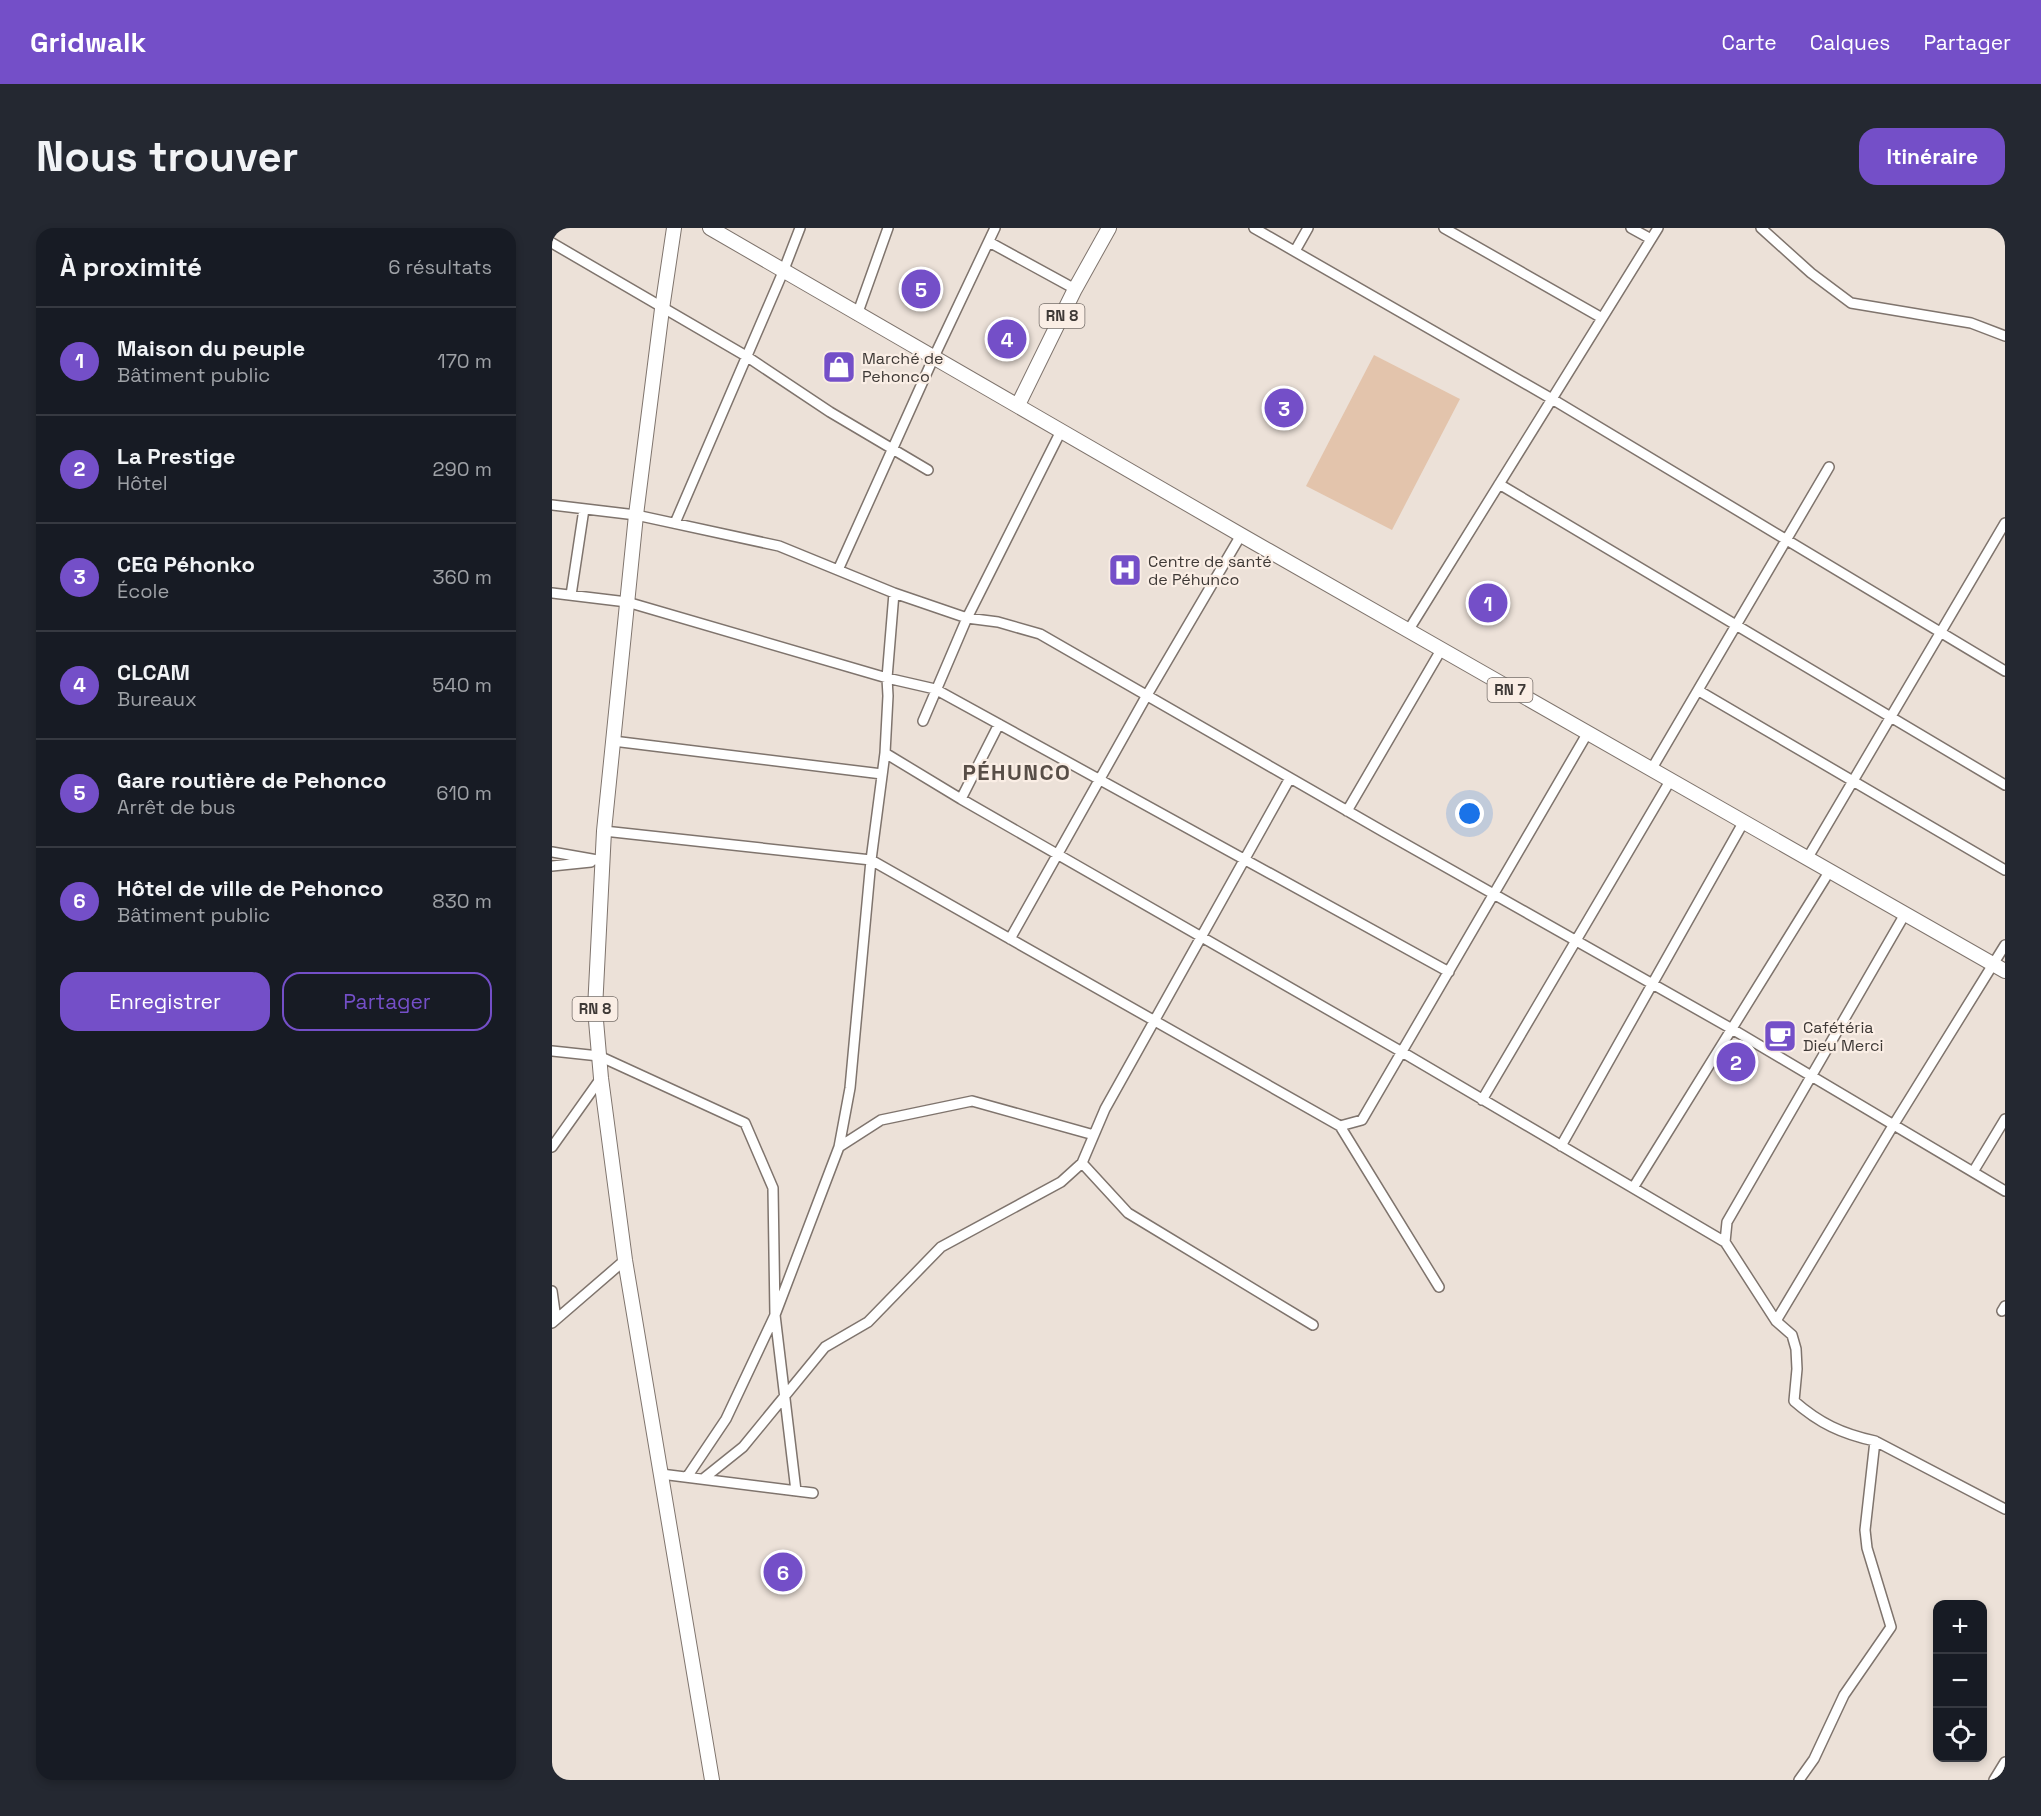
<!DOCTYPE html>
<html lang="fr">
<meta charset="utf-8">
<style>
:root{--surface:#171b24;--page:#242831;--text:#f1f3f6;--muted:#9ea1a6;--line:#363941;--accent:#744fc8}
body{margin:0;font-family:"Space Grotesk",sans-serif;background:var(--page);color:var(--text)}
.controls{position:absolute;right:18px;bottom:18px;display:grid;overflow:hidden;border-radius:12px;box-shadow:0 3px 9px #0003}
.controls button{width:54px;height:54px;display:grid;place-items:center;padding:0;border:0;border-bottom:2px solid var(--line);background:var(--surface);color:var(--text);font:30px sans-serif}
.you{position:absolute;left:918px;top:586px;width:21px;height:21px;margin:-15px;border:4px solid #fff;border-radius:50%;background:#1a73e8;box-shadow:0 0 0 9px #1a73e833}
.badge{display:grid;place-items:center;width:39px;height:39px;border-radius:50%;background:var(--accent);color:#fff;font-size:20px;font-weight:700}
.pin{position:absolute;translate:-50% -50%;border:3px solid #fff;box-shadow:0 2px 6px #0006}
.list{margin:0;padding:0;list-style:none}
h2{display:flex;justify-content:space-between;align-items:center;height:78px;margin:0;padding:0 24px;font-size:26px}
h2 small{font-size:20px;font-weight:400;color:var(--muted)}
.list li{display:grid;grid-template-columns:39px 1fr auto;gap:18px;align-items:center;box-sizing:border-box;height:108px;padding:0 24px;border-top:2px solid var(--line)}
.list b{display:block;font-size:22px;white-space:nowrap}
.list p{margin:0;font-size:20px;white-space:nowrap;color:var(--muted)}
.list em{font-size:20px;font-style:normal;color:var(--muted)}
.actions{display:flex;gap:12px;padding:18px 24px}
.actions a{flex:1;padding:14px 0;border:2px solid var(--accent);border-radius:18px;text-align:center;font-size:21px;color:var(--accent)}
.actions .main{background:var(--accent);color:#fff}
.icon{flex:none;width:33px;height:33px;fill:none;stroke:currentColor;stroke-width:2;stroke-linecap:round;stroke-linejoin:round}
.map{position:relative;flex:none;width:1453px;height:1552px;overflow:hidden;border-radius:18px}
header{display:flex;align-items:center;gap:36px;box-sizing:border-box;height:84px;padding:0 30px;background:var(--accent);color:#fff}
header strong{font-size:28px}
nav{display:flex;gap:33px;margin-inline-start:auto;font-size:21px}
.intro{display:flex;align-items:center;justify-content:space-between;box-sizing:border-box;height:144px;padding:0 36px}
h1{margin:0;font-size:42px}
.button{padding:15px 27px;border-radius:18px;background:var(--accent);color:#fff;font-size:21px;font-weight:700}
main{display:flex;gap:36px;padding:0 36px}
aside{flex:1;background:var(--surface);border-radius:18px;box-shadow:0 3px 9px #0003}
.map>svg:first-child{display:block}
</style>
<header>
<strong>Gridwalk</strong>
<nav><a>Carte</a><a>Calques</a><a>Partager</a></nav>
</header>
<div class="intro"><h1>Nous trouver</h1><a class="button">Itinéraire</a></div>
<main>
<aside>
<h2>À proximité<small>6 résultats</small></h2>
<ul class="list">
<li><span class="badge">1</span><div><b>Maison du peuple</b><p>Bâtiment public</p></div><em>170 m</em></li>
<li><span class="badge">2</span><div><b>La Prestige</b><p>Hôtel</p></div><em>290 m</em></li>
<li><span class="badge">3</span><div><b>CEG Péhonko</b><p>École</p></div><em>360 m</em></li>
<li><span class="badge">4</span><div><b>CLCAM</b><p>Bureaux</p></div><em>540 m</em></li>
<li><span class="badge">5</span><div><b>Gare routière de Pehonco</b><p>Arrêt de bus</p></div><em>610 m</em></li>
<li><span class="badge">6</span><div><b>Hôtel de ville de Pehonco</b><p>Bâtiment public</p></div><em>830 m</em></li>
</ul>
<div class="actions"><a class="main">Enregistrer</a><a>Partager</a></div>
</aside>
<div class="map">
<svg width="1453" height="1552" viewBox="0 0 1453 1552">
<rect width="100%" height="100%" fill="#ece1d8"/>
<path fill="#e3c4ac" d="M822,127l86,44 -68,131 -86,-44z"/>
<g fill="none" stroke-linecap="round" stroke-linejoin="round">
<defs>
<path id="minor" d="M702,0l298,171 453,272
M892,0l158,90
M1079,0l20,11
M1209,0l50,45 40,30 120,20 34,13
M437,14l86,47
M0,15l194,113 84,56 98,58
M743,23l13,-23
M305,87l31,-87
M947,256l506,301
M0,277l84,10 143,31 115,47 73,25 31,4 42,12 344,198 348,197 273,162
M123,295l108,-251 17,-44
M286,342l95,-211 62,-131
M0,365l75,9 260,76 48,11 514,283
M19,367l13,-86
M856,403l250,-403
M1147,463l306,179
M371,493l44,-103 94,-187
M61,513l269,33
M333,525l76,46 441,253 323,190 51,79 16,14 4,14 1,20 -3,32c25,22 48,33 81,40l-10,89 2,18 24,79 -47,68 -30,64 -15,21
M1099,542l178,-303
M409,571l38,-75
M795,583l94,-161
M52,603l267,29 469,266 99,161
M0,624l51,9
M1255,631l198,-336
M0,638l39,-4
M458,711l137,-244 94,-160
M0,823l47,5 146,67 28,65 2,127 21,176
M930,872l188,-319
M788,898l22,-6 225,-386
M1009,918l182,-323
M0,919l49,-69
M287,919l42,-27 91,-19 122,34
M530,935l46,50 185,112
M1421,944l32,-53
M1081,960l196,-316
M1173,1014l2,-20 178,-308
M0,1063l4,28
M1450,1083l3,-5
M1224,1093l118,-197 111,-179
M0,1095l73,-63
M1323,1213l130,68
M109,1246l152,19
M135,1249l39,-58 49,-104 64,-168 11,-59 21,-228 14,-107 3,-57 -1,-18 7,-85
M151,1251l40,-32 82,-100 43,-25 73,-75 120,-65 21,-19 23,-54 185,-331
M1442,1552l11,-18"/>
<path id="primary" d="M122,0l-12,81 -26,206 -32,316 -9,178 6,69 24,182 87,520
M158,0l531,307 764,436
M466,177l57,-116 34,-61"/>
</defs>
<use href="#minor" stroke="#7f746d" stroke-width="12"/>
<use href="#primary" stroke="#7f746d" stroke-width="16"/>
<use href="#minor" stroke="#fff" stroke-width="9"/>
<use href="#primary" stroke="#fff" stroke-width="14"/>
</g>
<defs>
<symbol id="shop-square" viewBox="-11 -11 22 22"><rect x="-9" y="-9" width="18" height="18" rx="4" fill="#744fc8" stroke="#faeee5"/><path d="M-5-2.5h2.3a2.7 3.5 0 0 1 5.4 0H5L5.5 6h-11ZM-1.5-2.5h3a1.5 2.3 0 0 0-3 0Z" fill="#fff"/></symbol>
<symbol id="hospital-square" viewBox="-11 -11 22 22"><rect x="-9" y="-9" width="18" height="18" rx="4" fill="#744fc8" stroke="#faeee5"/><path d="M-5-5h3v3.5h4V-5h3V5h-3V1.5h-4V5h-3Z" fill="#fff"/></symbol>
<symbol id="cafe-square" viewBox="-11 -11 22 22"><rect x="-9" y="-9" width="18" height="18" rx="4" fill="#744fc8" stroke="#faeee5"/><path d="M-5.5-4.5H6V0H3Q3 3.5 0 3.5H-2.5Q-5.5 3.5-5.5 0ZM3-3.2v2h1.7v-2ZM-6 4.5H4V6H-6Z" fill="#fff"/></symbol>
</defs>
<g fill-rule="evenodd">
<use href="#shop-square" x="268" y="120" width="38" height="38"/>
<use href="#hospital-square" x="554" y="323" width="38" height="38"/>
<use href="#cafe-square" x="1209" y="789" width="38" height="38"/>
</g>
<g text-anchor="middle" stroke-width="4.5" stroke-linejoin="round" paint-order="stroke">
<g fill="#faeee5" stroke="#766f6a" stroke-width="1.5">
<rect x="487.5" y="76" width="45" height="24" rx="4.5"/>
<rect x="935.5" y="450" width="45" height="24" rx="4.5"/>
<rect x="20.5" y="769" width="45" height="24" rx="4.5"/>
</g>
<g font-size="15" font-weight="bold" fill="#3e3936">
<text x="510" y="93">RN 8</text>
<text x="958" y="467">RN 7</text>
<text x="43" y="786">RN 8</text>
</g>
<g font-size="16" fill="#3e3936" stroke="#faeee5" text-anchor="start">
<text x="310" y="136">Marché de<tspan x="310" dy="18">Pehonco</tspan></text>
<text x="596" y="339">Centre de santé<tspan x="596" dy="18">de Péhunco</tspan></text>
<text x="1251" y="805">Cafétéria<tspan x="1251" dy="18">Dieu Merci</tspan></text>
</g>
<g font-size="22" font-weight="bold" letter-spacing="1.5" fill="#584e47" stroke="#faeee5">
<text x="465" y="552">PÉHUNCO</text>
</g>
</g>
</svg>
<div class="controls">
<button>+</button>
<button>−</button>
<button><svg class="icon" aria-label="locate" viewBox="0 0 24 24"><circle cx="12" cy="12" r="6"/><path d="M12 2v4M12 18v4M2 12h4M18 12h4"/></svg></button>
</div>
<div class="you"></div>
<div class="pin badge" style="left:936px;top:375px">1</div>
<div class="pin badge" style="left:1184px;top:834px">2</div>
<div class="pin badge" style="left:732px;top:180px">3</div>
<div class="pin badge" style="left:455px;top:111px">4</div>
<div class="pin badge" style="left:369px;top:61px">5</div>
<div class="pin badge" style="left:231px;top:1344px">6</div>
</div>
</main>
